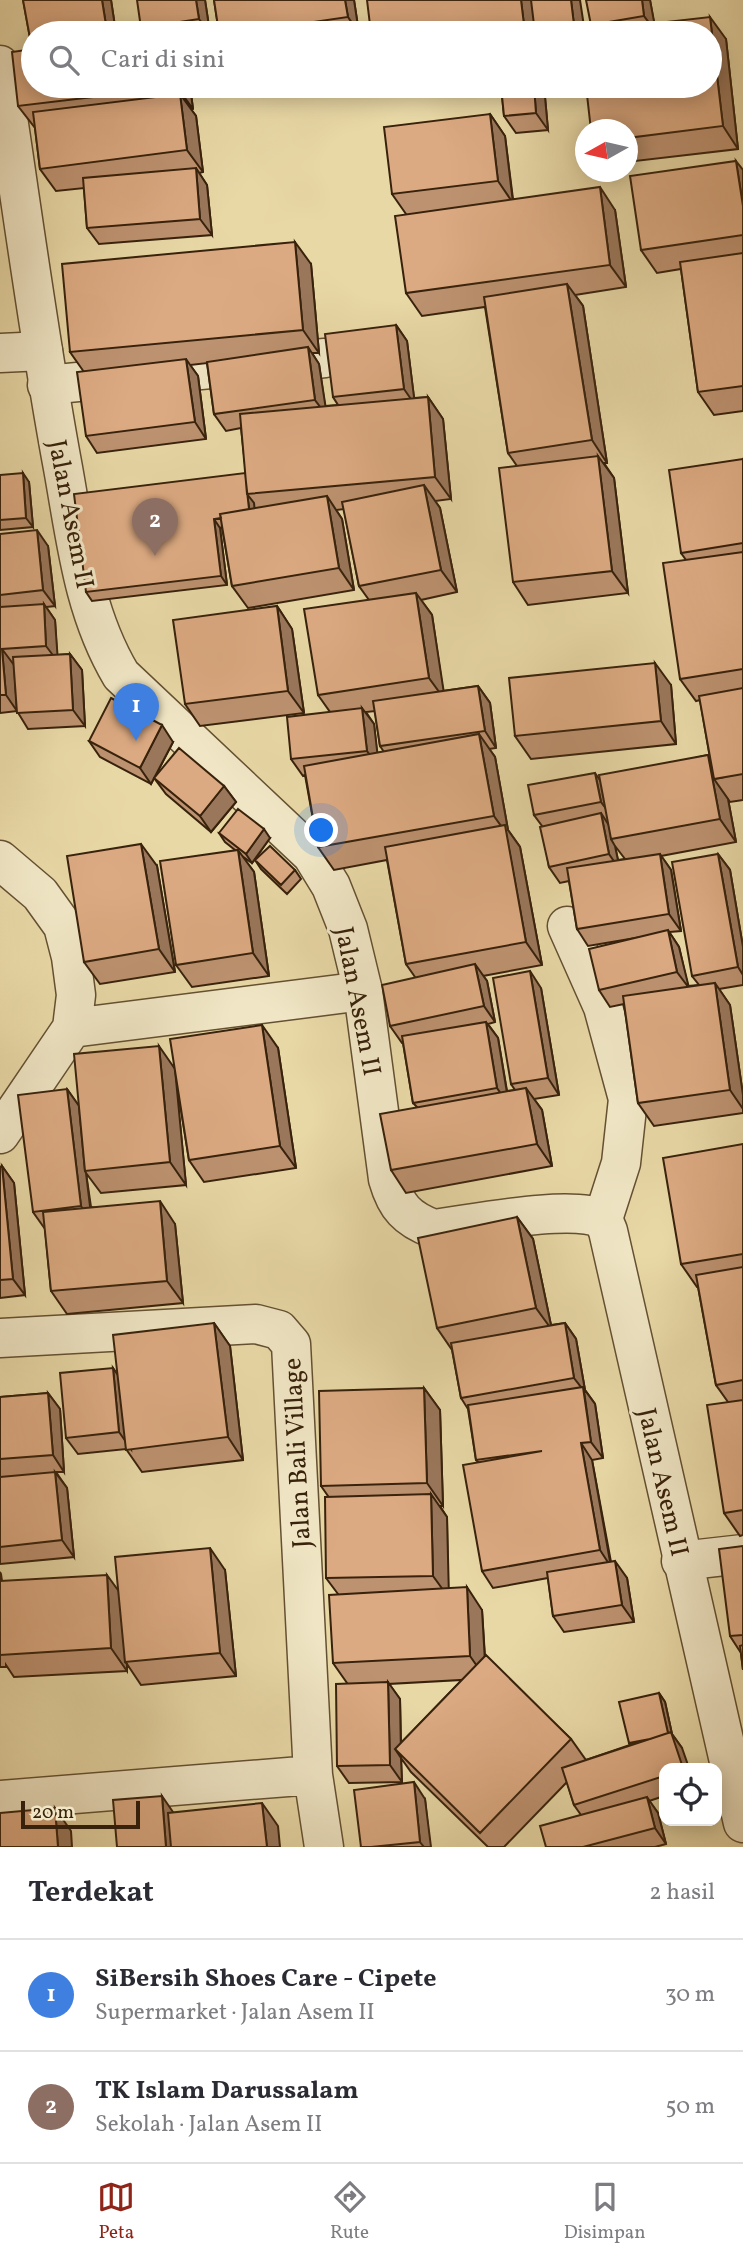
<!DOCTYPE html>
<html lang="id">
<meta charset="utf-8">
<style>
:root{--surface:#fff;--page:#f2f2f3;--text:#2b2b33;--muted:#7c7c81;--line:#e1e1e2;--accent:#8f2418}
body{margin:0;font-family:Vollkorn,serif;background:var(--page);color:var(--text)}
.controls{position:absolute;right:21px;bottom:21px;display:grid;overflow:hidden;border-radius:14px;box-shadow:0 4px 18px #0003}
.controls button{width:63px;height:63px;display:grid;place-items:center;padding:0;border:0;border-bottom:2px solid var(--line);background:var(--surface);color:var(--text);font:35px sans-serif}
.compass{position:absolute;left:575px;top:119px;width:63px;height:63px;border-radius:50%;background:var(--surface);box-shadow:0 4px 18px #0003;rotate:262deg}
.scale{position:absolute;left:21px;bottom:18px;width:119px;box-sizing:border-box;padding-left:7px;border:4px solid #38220c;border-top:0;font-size:19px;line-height:24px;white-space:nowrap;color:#38220c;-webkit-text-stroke:5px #f0e6c5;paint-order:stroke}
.you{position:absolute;left:322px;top:831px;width:24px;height:24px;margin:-18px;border:5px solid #fff;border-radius:50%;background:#1a73e8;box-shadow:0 0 0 10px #1a73e833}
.badge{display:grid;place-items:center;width:46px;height:46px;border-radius:50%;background:var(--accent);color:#fff;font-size:23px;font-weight:700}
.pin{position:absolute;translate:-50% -58px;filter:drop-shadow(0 2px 4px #0008)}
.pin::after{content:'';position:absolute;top:37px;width:24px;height:21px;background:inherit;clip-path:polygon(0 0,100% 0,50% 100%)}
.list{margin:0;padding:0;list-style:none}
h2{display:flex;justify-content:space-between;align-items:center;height:91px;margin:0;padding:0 28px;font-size:30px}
h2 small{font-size:23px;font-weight:400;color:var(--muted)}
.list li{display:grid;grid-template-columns:46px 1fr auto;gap:21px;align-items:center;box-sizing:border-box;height:112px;padding:0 28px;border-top:2px solid var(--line)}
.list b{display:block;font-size:26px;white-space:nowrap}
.list p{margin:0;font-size:23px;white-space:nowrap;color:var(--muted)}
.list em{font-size:23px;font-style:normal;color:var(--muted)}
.icon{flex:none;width:38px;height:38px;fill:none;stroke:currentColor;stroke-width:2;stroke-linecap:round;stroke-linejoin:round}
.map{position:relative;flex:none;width:743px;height:1847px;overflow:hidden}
.search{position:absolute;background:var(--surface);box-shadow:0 4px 18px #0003;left:21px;right:21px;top:21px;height:77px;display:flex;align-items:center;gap:18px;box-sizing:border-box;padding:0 24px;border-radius:38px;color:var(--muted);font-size:26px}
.sheet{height:315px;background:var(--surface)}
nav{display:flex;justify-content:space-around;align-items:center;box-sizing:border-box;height:98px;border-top:2px solid var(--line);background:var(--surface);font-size:19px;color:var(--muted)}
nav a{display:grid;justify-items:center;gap:4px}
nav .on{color:var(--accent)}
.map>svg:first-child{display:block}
</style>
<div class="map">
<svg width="743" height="1847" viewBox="0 0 743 1847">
<rect width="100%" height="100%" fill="#e8d8a6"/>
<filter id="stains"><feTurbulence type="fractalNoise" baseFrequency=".00286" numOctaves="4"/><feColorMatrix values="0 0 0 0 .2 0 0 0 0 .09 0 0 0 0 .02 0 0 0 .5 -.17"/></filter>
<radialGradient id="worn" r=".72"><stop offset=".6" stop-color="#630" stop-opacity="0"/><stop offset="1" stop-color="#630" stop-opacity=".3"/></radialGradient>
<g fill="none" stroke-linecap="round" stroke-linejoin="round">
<defs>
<path id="minor" d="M0,353l43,-2
M47,385l278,-27
M0,860l40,34 23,32 8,31 5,38 -4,33 -72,106
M567,926l36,81 25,92 -7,64 -18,56
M72,1028l291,-37
M0,1338l256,-14 23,6 12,14 22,431 11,72
M681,1561l62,-7
M0,1800l313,-25"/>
<path id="tertiary" d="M0,65c21,135 38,269 63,403 13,72 20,143 58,207l191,180 19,31 17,43 15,62 25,188c8,28 19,40 46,50 40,-5 136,-25 169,-10l5,12 135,592"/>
</defs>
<use href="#minor" stroke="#645032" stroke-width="41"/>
<use href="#tertiary" stroke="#645032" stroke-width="41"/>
<use href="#minor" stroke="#f0e6c5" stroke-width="38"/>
<use href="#tertiary" stroke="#f0e6c5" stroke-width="38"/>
</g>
<path fill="#bd9270" stroke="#38220c" stroke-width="2" fill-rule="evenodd" d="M23,0h88l5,33h-83v10l-3,-5z
M205,0l5,33h-65l-4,-5z
M214,0h140l5,33h-140z
M650,0l4,23 72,16 12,110 -111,13v-32l-43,-98 10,-2 -3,-5z
M33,49l157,37 3,23 -2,1 5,6 7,56 -4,1 8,12 5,50 -113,9 -12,-16 -3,-40 -28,3 -16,-22 -5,-41 -17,-22z
M501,86h43l4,44 -32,3 -12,-17z
M490,114l15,22 8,63 102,11 11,77 -51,8 8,11 24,157h-3l10,15 14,115 -100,12 -15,-23 4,-116 -9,-13 -23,-146 -63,9 -16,-23v-79l-14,-20z
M743,170v241l-29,4 -16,-23 -17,-123 -24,4 -16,-23z
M311,264l8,89h-7l7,11 6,42 13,-1 -5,-8 63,-72 11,16 7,57 14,-1 15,22 8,80 -16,2 5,7 17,84 -36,8 11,15 11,76 35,-5 12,17 6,45 -7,1 6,8 13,73 12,17 22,118 -59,11 4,5 8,41 -7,2 10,14 9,53 8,-1 -4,-6 30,-96 18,107 -25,4 8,11 10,56 -146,27 -15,-23 26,-63 -4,-4 -10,-60h-1l-12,-17 25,-49 -9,-13 -19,-104 -53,10 -16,-23 -13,-72 -2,1 -12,-17 39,-47 -12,-17 51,-95 -10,-14 -15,-77 -8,1 6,9 12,71 -106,18 -16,-22 -10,-59 -2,1 7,57 -135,16 -6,-9 160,-118 -5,-46 -15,3 -12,-17 -7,-51 -17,2 8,11 8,63 -109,14 -11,-17 -2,-64 -14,-20zM375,711l5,35 4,6 -7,1 -3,-29 -8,-12z
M743,459v341l-13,2 -2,-3 8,43 -75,14 10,14 10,61 -12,1 10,15 9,39 11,-1 -7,-9 26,-122 12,16 13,77v38l-24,4 11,16 13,90v18l-89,13 -16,-23 -14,-99 -14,3 -11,-17 37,-52 -48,8 -11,-17 -8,-48 -9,2 -11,-16 -7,-41 -8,-11 66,-35 108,-25 2,3 -10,-58 -4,1 -16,-22 6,-119 -5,-7zM615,846l10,13 -7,1z
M0,475l29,7 4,45 -33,3z
M0,534l48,12 7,60 -9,1 9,13 2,35 13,-1 12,16 3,56 -57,3 -11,-18 -17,2z
M277,606l15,23 12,84 -104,13 -15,-22z
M671,685l5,59 -145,15 -16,-23z
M89,741l84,1 -18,35 69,9 12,16 -25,30 -45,-38 -12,-16 -3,6 -51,-27z
M219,833l51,5 -18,25 -10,-7 12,16 15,104 -77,11 -16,-22 59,-115 -10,-8z
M255,860l40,10 6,9 -14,15 -26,-25z
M157,866l18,106 -75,12 -16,-22z
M278,1048l18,120 -92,14 -15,-22 -14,-87 11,112 -85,8 -15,-20 5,34 84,17 8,79 -116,11 -16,-23 -6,-62 -12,-17 34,-123 12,17 96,-38z
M743,1144v391l-3,1 -16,-23 4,-111 -12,-17 -18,-98h-1l-16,-23z
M2,1166l12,17 11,112 -25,3v-131z
M517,1217l16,22 18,86 14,-2 11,16 9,51 10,14 8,54 -11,2 19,102 16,16 7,44 -70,10 -11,-16 -5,-38 -55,10 -11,-17 -4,-109 -2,-2 -8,-51 -7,-11 -9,-48 -15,-22z
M214,1323l16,23 13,114 -101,12 -16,-23 -48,5 -12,-16 47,-70 4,6z
M424,1388l16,22 3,96h-3l7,11 1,71 34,22 3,47 86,82 15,21 44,-15 -1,-2 30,-50 6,9 7,32 10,14 -18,20v28l-15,5 9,12 8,31 -11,3h-109l35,-32 -7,-10 -7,-23 -63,65h-16l-77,-75 -10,-14 1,24 -53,1 -12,-17 10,-83 -14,-20 5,-69 -12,-16 2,-82 -7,-10zM462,1680l-61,63 -1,-44 -11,-15z
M48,1393l12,16 4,63h-8l11,16 7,69 -74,7v-167z
M743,1546v124l-2,-17 -11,-17z
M225,1570l11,106 -95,9 -14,-21v7l-113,6 -8,-12v2h-6v-95l1,2 1,7 116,9z
M425,1799l5,48h-69z"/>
<path fill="#9a775b" stroke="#38220c" stroke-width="2" d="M102,0h9l5,33h-4l-6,-8z
M196,0h9l5,33 -11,-14z
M345,0h9l5,33 -11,-16z
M521,0h12l5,33h-13z
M571,0h9l5,33h-10z
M642,0h8l6,32 -12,-16z
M710,17l16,22 12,110 -15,-23z
M177,86h13l3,23 -16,-22z
M534,86h10l4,44 -12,-17z
M180,94l16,22 7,56 -16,-22z
M490,114l15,22 8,67 -15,-22z
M736,161l7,9v36z
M196,168l11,17 5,50 -12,-16z
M600,187l15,23 11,77 -16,-22z
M295,242l16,22 8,89 -16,-23z
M567,284l16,22 24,157 -15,-23z
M396,325l11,16 8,64 -11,-16z
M308,347l11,17 8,52 -12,-16z
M186,359l12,17 8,63 -11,-17z
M428,397l15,22 8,80 -16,-22z
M598,456l16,22 14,115 -16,-22z
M23,473l6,9 4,45 -7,-9z
M424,485l16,23 17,84 -16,-22z
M247,494l7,9 2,20 -6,-9z
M327,496l15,23 12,71 -15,-22z
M214,519l6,9 7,57 -6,-9z
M37,530l11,16 7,60 -12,-16z
M416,593l16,22 13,85 -16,-22z
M44,604l11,16 3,42 -12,-16z
M277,606l15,23 12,84 -16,-22z
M2,649l12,16 3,46 -11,-16z
M70,654l12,16 3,56 -12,-16z
M655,663l16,22 5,59 -15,-23z
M478,686l12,17 6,45 -11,-17z
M362,708l12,16 5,43 -12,-16z
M162,725l11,17 -22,42 -11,-16z
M479,734l16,23 13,73 12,17 22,118 -16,-23 -20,-109 -12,-17z
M708,755l16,22 -10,2 14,20 8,43 -16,-23z
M595,773l11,16 7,29 -12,-16z
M224,786l12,16 -25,30 -11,-16z
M601,813l11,17 -1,9 4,7 5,24 -11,-16z
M264,829l6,9 -18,25 -6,-9z
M141,844l16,22 18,106 -16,-23z
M238,850l16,22 15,104 -16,-23z
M660,854l11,16 10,61 -12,-17z
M718,854l12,16 13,77v28l-5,-8z
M668,930l11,17 10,41 -12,-16z
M475,964l12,17 8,41 -11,-16z
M530,971l11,17 18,107 -11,-17z
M715,983l15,22 13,90v14l-13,-19z
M486,1022l12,16 11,67 -12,-17z
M262,1025l16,23 18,120 -16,-22z
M159,1046l16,23 11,116 -16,-23z
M526,1088l16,22 10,56 -15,-22z
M67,1089l12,17 6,65 1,2 6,50 -11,-17z
M2,1166l12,17 11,112 -12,-16z
M160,1201l15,23 8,79 -16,-22z
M517,1217l16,22 19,91 -16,-22z
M214,1323l16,23 13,114 -15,-23z
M565,1323l11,16 9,51 10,14 8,54 -12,-16 -7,-51 -10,-13z
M113,1368l11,16 7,65 -12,-17z
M424,1388l16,22 3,96 -16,-23z
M48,1393l12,16 4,63 -11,-17z
M581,1443l11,17 19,107 -11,-17z
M55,1472l12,16 7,69 -12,-17z
M431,1494l16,23 2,81 -16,-22z
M210,1548l15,22 11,106 -16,-23z
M615,1561l12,17 7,44 -12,-17z
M107,1575l16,22 2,65 2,2v7l-16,-23z
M467,1587l15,23 4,69 -16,-23z
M388,1682l12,17 1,56 -6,-6 6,9 1,24 -12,-17z
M659,1693l6,9 7,32 10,14 7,20h-6l-15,-34z
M414,1782l11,17 6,48h-7l-4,-5z
M162,1796l11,16 3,35h-10z
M647,1797l11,16 8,31 -11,-16z
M262,1803l16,23 2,21h-13z
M55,1808l16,23 1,16h-14z"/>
<path fill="#dcaa82" stroke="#38220c" stroke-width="2" d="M23,0h79l4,25 -49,8h-24v4l-3,1z
M137,0h59l3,19 -58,9z
M214,0h131l3,17 -110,16h-19z
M367,0h154l4,33h-154z
M531,0h40l4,33h-40z
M586,0h56l2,16 -53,9z
M710,17l13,109 -96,12v-8h-36l-5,-44h124v-53h-131v-1z
M33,49v37h144v1l-159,19 -6,-54z
M501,86h33l2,27 -32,3z
M180,94l7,56 -147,19 -7,-57z
M490,114l8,67 -106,13 -8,-67z
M736,161l7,45v29l-102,15 -11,-74z
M196,168l4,51 -113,9 -4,-50z
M600,187l10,78 -204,28 -11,-77z
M295,242l8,88 -233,22 -8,-88z
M743,253v133l-45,6 -18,-130z
M567,284l25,156 -84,13 -24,-156z
M396,325l8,64 -71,8 -8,-63z
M308,347l7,53 -101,14 -7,-52z
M186,359l9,63 -109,14 -9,-64z
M428,397l7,80 -188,17 -7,-80z
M598,456l14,115 -99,11 -14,-114z
M743,459v84l-62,10 -12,-83z
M23,473l3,45 -26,2v-45z
M245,473l4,36 -29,5 1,4 -7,1 7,57 -135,16 -12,-98z
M424,485l17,85 -82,16 -17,-84z
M327,496l12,72 -107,18 -12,-72z
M37,530l6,60 -43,5v-61z
M743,552v117l-63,10 -17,-116z
M416,593l13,85 -111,17 -14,-86z
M44,604l2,42 -44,3 4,46h-6v-88z
M277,606l11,85 -103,13 -12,-84z
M70,654l3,56 -56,3 -4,-56z
M655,663l6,58 -146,15 -6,-58z
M478,686l7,45 -105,15 -7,-45z
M743,688v86l-29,5 -15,-83z
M111,698l51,27 -22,43 -51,-27z
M362,708l5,43 -76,8 -4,-42z
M479,734l15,82 -176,31 -14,-81z
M179,748l45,38 -24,30 -46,-38z
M708,755l12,64 -109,20 -12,-64z
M595,773l6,29 -67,13 -6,-30z
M238,809l26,20 -18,25 -27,-21z
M601,813l8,41 -60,13 -9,-40z
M505,825l21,117 -120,22 -21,-117z
M141,844l18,105 -75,13 -17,-106z
M270,846l25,24 -14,15 -26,-25z
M238,850l15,103 -77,12 -16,-104z
M660,854l9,60 -92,15 -10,-61z
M718,854l20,113 -46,9 -20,-114z
M668,930l9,42 -78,18 -10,-41z
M475,964l9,42 -94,20 -8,-41z
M530,971l18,107 -37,6 -18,-106z
M715,983l15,107 -92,13 -15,-107z
M486,1022l11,66 -84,15 -11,-67z
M262,1025l18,121 -91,14 -19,-121z
M159,1046l11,116 -85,9 -11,-117z
M526,1088l11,56 -146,26 -11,-56z
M67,1089l14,117 -48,6 -15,-117z
M743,1144v110l-62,10 -18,-106z
M2,1166l11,113 -13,1v-113z
M160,1201l7,80 -116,10 -8,-79z
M517,1217l19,91 -99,20 -19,-90z
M743,1267v113l-27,5 -20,-110z
M214,1323l14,114 -102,13 -13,-115z
M565,1323l9,55 -113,20 -10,-55z
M113,1368l6,64 -53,6 -6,-65z
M583,1387l8,55 -10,1 19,107 -118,21 -19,-106 79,-14 -66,9 -8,-55z
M424,1388l3,95 -106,3 -2,-95z
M48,1393l5,62 -53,4v-62z
M743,1400v110l-19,3 -17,-108z
M55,1472l7,68 -62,7v-70z
M431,1494l2,82 -107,2 -1,-81z
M743,1546v89l-13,1 -11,-87z
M210,1548l10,105 -95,9 -10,-105z
M615,1561l7,44 -69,11 -6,-44z
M107,1575l4,73 -111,7v-74z
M467,1587l3,69 -137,7 -4,-68z
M743,1645v25l-3,-24z
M486,1655l85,84 -91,94 -85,-84z
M388,1682l2,83 -53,1 -1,-82z
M659,1693l9,40 -18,6 -21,4 -10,-41z
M671,1732l12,36h-19v8l-90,29 -12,-37z
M414,1782l6,60 -49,5h-10l-7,-57z
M162,1796l4,51h-49l-4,-47z
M647,1797l8,31 -72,19h-37l-6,-21z
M262,1803l5,44h-96l-3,-34z
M55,1808l3,39h-58v-34z"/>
<g text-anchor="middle" stroke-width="6" stroke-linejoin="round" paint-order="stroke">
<g font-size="26" fill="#38220c" stroke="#f0e6c5">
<text transform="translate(72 514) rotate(79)" y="9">Jalan Asem II</text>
<text transform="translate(359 1001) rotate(79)" y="9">Jalan Asem II</text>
<text transform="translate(296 1453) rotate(-93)" y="9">Jalan Bali Village</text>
<text transform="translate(664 1482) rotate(77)" y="9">Jalan Asem II</text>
</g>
</g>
<rect width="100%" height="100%" filter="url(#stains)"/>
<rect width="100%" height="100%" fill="url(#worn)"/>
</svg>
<div class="controls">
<button><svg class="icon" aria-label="locate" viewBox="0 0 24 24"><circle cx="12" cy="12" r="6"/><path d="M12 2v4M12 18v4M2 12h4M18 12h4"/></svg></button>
</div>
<svg class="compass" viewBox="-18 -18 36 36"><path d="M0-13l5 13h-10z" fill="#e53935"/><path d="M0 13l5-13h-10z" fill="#7c7c81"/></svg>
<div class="scale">20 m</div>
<div class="you"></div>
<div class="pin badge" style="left:136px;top:741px;background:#3f7fe0">1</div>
<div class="pin badge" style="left:155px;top:556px;background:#8d6e63">2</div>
<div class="search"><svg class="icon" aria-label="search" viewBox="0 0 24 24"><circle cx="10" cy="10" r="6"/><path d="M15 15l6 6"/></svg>Cari di sini</div>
</div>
<section class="sheet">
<h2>Terdekat<small>2 hasil</small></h2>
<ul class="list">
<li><span class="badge" style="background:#3f7fe0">1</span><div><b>SiBersih Shoes Care - Cipete</b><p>Supermarket · Jalan Asem II</p></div><em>30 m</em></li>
<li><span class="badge" style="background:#8d6e63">2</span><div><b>TK Islam Darussalam</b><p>Sekolah · Jalan Asem II</p></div><em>50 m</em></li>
</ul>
</section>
<nav>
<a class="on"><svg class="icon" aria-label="map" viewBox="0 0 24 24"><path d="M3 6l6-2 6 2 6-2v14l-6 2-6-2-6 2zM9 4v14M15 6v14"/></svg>Peta</a>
<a><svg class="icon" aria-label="directions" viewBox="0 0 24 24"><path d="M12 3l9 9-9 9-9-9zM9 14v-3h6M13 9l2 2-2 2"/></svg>Rute</a>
<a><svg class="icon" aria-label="saved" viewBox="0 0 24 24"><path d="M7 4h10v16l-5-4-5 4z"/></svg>Disimpan</a>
</nav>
